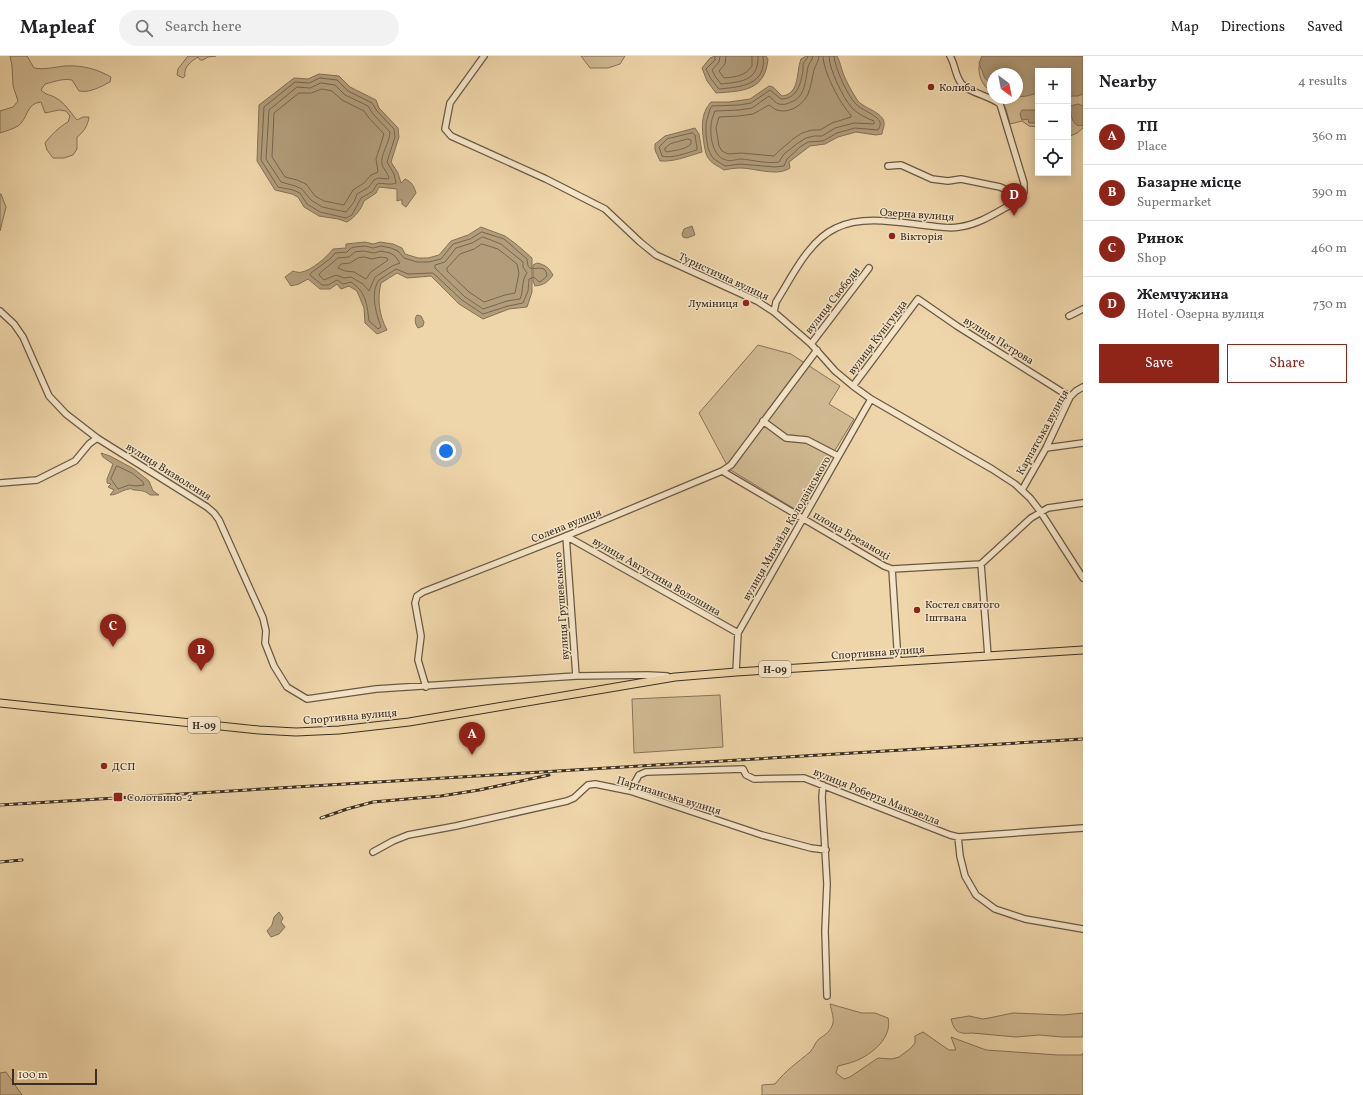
<!DOCTYPE html>
<meta charset="utf-8">
<style>
:root{--surface:#fff;--page:#f2f2f2;--text:#202124;--muted:#757577;--line:#e0e0e0;--accent:#8f2418}
body{margin:0;font-family:Vollkorn,serif;background:var(--page);color:var(--text)}
.controls{position:absolute;right:12px;top:12px;display:grid;overflow:hidden;border-radius:0px;box-shadow:0 2px 10px #0003}
.controls button{width:36px;height:36px;display:grid;place-items:center;padding:0;border:0;border-bottom:1px solid var(--line);background:var(--surface);color:var(--text);font:20px sans-serif}
.compass{position:absolute;left:987px;top:12px;width:36px;height:36px;border-radius:50%;background:var(--surface);box-shadow:0 2px 10px #0003;rotate:148deg}
.scale{position:absolute;left:12px;bottom:10px;width:85px;box-sizing:border-box;padding-left:4px;border:2px solid #3c2f21;border-top:0;font-size:11px;line-height:14px;white-space:nowrap;color:#3c2f21;-webkit-text-stroke:3px #f5e4c8;paint-order:stroke}
.you{position:absolute;left:446px;top:395px;width:14px;height:14px;margin:-10px;border:3px solid #fff;border-radius:50%;background:#1a73e8;box-shadow:0 0 0 6px #1a73e833}
.badge{display:grid;place-items:center;width:26px;height:26px;border-radius:50%;background:var(--accent);color:#fff;font-size:13px;font-weight:700}
.pin{position:absolute;translate:-50% -33px;filter:drop-shadow(0 1px 2px #0008)}
.pin::after{content:'';position:absolute;top:21px;width:14px;height:12px;background:inherit;clip-path:polygon(0 0,100% 0,50% 100%)}
.list{margin:0;padding:0;list-style:none}
h2{display:flex;justify-content:space-between;align-items:center;height:52px;margin:0;padding:0 16px;font-size:17px}
h2 small{font-size:13px;font-weight:400;color:var(--muted)}
.list li{display:grid;grid-template-columns:26px 1fr auto;gap:12px;align-items:center;box-sizing:border-box;height:56px;padding:0 16px;border-top:1px solid var(--line)}
.list b{display:block;font-size:15px;white-space:nowrap}
.list p{margin:0;font-size:13px;white-space:nowrap;color:var(--muted)}
.list em{font-size:13px;font-style:normal;color:var(--muted)}
.actions{display:flex;gap:8px;padding:12px 16px}
.actions a{flex:1;padding:9px 0;border:1px solid var(--accent);border-radius:0px;text-align:center;font-size:14px;color:var(--accent)}
.actions .main{background:var(--accent);color:#fff}
.icon{flex:none;width:22px;height:22px;fill:none;stroke:currentColor;stroke-width:2;stroke-linecap:round;stroke-linejoin:round}
.map{position:relative;flex:none;width:1083px;height:1039px;overflow:hidden}
header{display:flex;align-items:center;gap:24px;box-sizing:border-box;height:56px;padding:0 20px;background:var(--surface);border-bottom:1px solid var(--line)}
header strong{font-size:19px}
nav{display:flex;gap:22px;margin-inline-start:auto;font-size:14px}
.search{width:280px;height:36px;background:var(--page);display:flex;align-items:center;gap:10px;box-sizing:border-box;padding:0 14px;border-radius:22px;color:var(--muted);font-size:15px}
main{display:flex}
aside{flex:1;background:var(--surface)}
.map>svg:first-child{display:block}
</style>
<header>
<strong>Mapleaf</strong>
<div class="search"><svg class="icon" aria-label="search" viewBox="0 0 24 24"><circle cx="10" cy="10" r="6"/><path d="M15 15l6 6"/></svg>Search here</div>
<nav><a>Map</a><a>Directions</a><a>Saved</a></nav>
</header>
<main>
<div class="map">
<svg width="1083" height="1039" viewBox="0 0 1083 1039">
<rect width="100%" height="100%" fill="#efd6aa"/>
<filter id="stains"><feTurbulence type="fractalNoise" baseFrequency=".005" numOctaves="4"/><feColorMatrix values="0 0 0 0 .2 0 0 0 0 .09 0 0 0 0 .02 0 0 0 .5 -.17"/></filter>
<radialGradient id="worn" r=".72"><stop offset=".6" stop-color="#630" stop-opacity="0"/><stop offset="1" stop-color="#630" stop-opacity=".3"/></radialGradient>
<path fill="#d1ba93" stroke="#86745a" d="M10,0h17l7,12c11,2 20,-1 31,-2 17,-1 32,3 46,11l-1,5c-10,5 -20,11 -31,9l-7,-11c-10,-2 -18,2 -27,4l-4,6c6,6 9,4 15,8 9,5 14,14 21,22l6,-3h6c-1,8 -5,15 -12,20v12l-4,6 -9,3h-11l-6,-8 -2,-7c6,-8 14,-16 23,-21l2,-6 -4,-5 -7,-1 -14,3 -4,-11c-15,1 -13,17 -23,24 -5,3 -12,5 -18,7v-22l13,-4 5,-6 -5,-15 -1,-20z
M188,0h28l-8,1 -5,3h-3l-2,-3c-7,4 -15,11 -13,19l-2,2 -6,-3 1,-6z
M581,0h44l-5,8 -12,4h-18z
M983,0h100v72l-6,5 -9,4v-66h-30v56l-9,-1 -7,-5 -12,3 -4,-15 -6,-11h17v-24h-24v19c-12,-7 -19,-24 -10,-37z
M0,138h1l5,13 -6,24z
M758,289l33,9 49,32 -11,18 25,15 -56,92 -69,-42 -30,-56z
M720,639l3,52 -89,6 -2,-54z
M830,948l32,9h13l13,5c4,17 -11,32 -26,40 -7,4 -16,6 -24,8l-2,7 8,6 6,-2 28,-19 14,1 7,-2 12,-9 4,-5v-7l8,-4 26,18h7l-5,-13 35,13 72,5h24l1,-2v42h-321v-10l13,-1c11,-14 22,-21 35,-32 4,-4 5,-10 9,-13 6,-4 12,-8 14,-16 1,-6 -2,-14 -3,-19z
M1013,957l50,2 20,-2v24h-21l-23,-2 -23,2 -44,-4c-13,1 -17,0 -21,-14l18,-3 14,3 6,-1z
M6,1016l16,23h-22v-22z"/>
<path fill="#b29d7b" stroke="#837157" d="M715,0h51l2,3c-3,32 -25,32 -52,34l-9,-12 -5,-13 8,-10z
M806,0h31c3,5 4,12 6,17 3,8 10,21 15,28 7,8 28,12 26,24 0,3 -2,6 -2,9l-6,1 -20,-3 -18,5 -13,7 -15,2 -21,16 1,6c-13,9 -35,0 -50,0 -5,0 -11,1 -16,2 -6,-4 -14,-7 -17,-14 -2,-4 -2,-8 -3,-12 -2,-15 -4,-30 7,-42h18l21,-3 19,-13 4,1 9,9c18,-2 14,-24 19,-37z
M982,0h101v38l-5,2h-6l-4,1v-26h-30v22l-11,3 -10,1v-23h-24v9c-8,-2 -9,-6 -11,-13l-1,-1 -2,-6z
M319,18l20,2 11,11 26,13 3,8 19,20 1,9 -8,25 7,11 3,10 4,-4c7,3 9,7 11,14l-10,14 -4,-3v-4h-2l-3,1v-12l-18,-2 -3,6 -12,8c-3,9 -9,16 -17,21l-9,-3 -19,-3 -15,-9 -6,-10 -6,-3 -17,-4 -18,-29 2,-56 35,-27 14,1z
M1078,48l5,2v19c-10,4 -13,-11 -13,-19z
M1022,54h16v13h-9l-1,-4 -6,1 -2,-6z
M695,72l4,6 3,18c-14,4 -27,10 -42,9l-5,-11v-6l10,-8z
M692,170l3,9 -8,3 -4,-1 -1,-3 2,-5z
M481,171l24,9 11,8 16,14v34l-5,15 -18,2 -26,10 -24,-15 -28,-28 -24,2 -10,-5 -16,10c-4,16 -2,32 6,47l-10,4 -12,-11 -1,-15 -7,-17 -8,-5 -8,3 -4,-5 -7,5h-10l-12,-10 -9,5 -8,2 -6,-9 8,-6c3,1 7,2 9,1 10,-2 25,-15 31,-23l13,-1v-4l19,-2 8,2 7,-2 13,2 9,4 3,6 13,4h10l11,-3 12,-14 17,-6z
M537,207c9,2 12,5 16,12 -5,7 -9,10 -18,11l-2,-5v-16z
M417,259l4,1 3,6 -1,4 -5,2c-3,-4 -4,-9 -1,-13z
M101,397l9,3 24,13 15,12 4,10 6,4h-9c-6,-5 -8,-4 -15,-5 -4,0 -3,-2 -6,-1 -7,1 -12,6 -19,6l4,-5 -6,-3 3,-3 -4,-1v-4l6,-15 -10,-7z
M279,856l4,6 -2,4 4,5 -6,7 -8,3 -4,-6 5,-6 2,-8z"/>
<g fill="none" stroke-linecap="round" stroke-linejoin="round">
<path stroke="#77664e" stroke-width="1" d="M715,0v4l-9,9 5,10 8,10c22,-2 48,-4 44,-33
M720,0l-1,6 -7,8 3,6 6,8c20,-2 38,-3 37,-28
M726,0l-1,8 -6,7 5,7c12,-1 21,-2 28,-12v-10
M808,0c-1,4 -3,4 -5,8 0,2 0,4 0,6 -2,14 -6,29 -22,29l-11,-9 -19,13 -12,2 -27,1 -2,3 -4,14v12l2,13 3,7 3,4 11,7 15,-2 35,3 9,-1 3,-7 13,-12 8,-5 15,-1 14,-8 18,-5 23,2c1,-2 3,-5 2,-8 -2,-6 -17,-12 -22,-16 -10,-8 -23,-38 -24,-50
M813,0c-1,5 -4,7 -5,11 -3,13 -2,30 -17,35 -3,2 -8,3 -12,2 -4,-1 -6,-5 -10,-8l-17,12 -13,2 -24,1c-2,5 -4,10 -4,15 -1,11 2,31 15,34 4,2 11,-1 15,-1 12,1 26,5 38,3l5,-8 14,-11 8,-5 8,-2h8l13,-8 19,-5 20,1v-3c-8,-3 -16,-7 -22,-13 -9,-10 -23,-39 -23,-52
M819,0c0,6 -4,9 -5,14 -2,8 -3,17 -6,24 -5,11 -19,20 -31,16 -3,-1 -6,-4 -8,-5l-16,9 -14,2 -20,1 -3,11 3,18 3,5 6,3 13,-1 33,3 5,-5 14,-12 9,-6 10,-3h8l12,-7 19,-6v-2c-11,-11 -28,-44 -28,-59
M320,22l17,2 11,11 24,12 5,8 17,18 1,8 -8,25 7,12 2,9c-7,3 -13,-1 -19,1l-4,7 -12,7 -9,17 -6,3 -26,-6 -13,-8 -7,-11 -7,-3 -15,-3 -17,-27 3,-53 31,-25 14,1z
M321,27l14,2 10,10 23,11 5,8 17,18c0,10 -10,23 -8,32 1,5 6,9 7,14l-1,1 -10,-1 -4,2 -5,7 -12,7 -3,8 -8,10 -24,-5 -11,-7 -9,-11 -7,-3 -14,-4 -15,-23 3,-49 28,-23 13,1z
M322,33l10,2 10,9 22,11 5,7 15,16 -8,25 2,13 -7,3 -7,8 -11,7 -9,15 -20,-4 -9,-5 -9,-12 -9,-4 -12,-3 -13,-20 2,-44 25,-20h12z
M693,77l2,2 2,13v2c-11,3 -25,9 -35,6l-3,-9 8,-8z
M688,83l3,1v4c-6,6 -16,6 -24,8l-2,-1v-3l5,-4z
M482,176l22,7 23,20 1,7 2,2c7,2 16,-4 17,8l-7,6 -2,-1 -4,-4 -5,2 -1,12 -5,12 -15,3 -25,8 -21,-14 -29,-27 -25,1 -12,-5 -17,11c-9,12 -3,34 2,47l-3,2 -9,-8c-2,-17 -3,-29 -18,-39l-8,2 -6,-4 -9,5h-6l-12,-10 1,-2 20,-15 4,-5 12,-1 4,-4 4,-1 10,-1 8,2 8,-2 10,2 7,3 6,7 13,4h12l12,-3 12,-15 17,-5z
M483,181l18,7 22,18v5l4,6c-6,8 -3,17 -7,26l-13,2 -24,8 -18,-12 -30,-29v-3l10,-3 11,-14 16,-5z
M482,188l16,5 19,15 2,9 -4,20 -10,2 -21,7 -15,-10 -22,-21v-3l13,-14 14,-5z
M364,195l10,2 7,-2 9,2 5,3 5,7 -8,3 -17,11 -6,14 -6,-7 -12,-7 -7,1 -8,-3 -12,5 -5,-5 1,-2 18,-15 11,-1 6,-5z
M364,201l8,2 9,-2 6,1 1,2 -17,12 -5,7 -12,-7 -9,-1 -7,-3 3,-4 9,-1 8,-5z
M117,410l15,7 11,9 1,3 -8,1 -7,-1 -11,4 -7,-10z"/>
<defs>
<path id="minor" d="M484,0l-34,47 -5,26 6,7 95,43 59,30 35,33 16,13 101,46 17,11 37,32 24,27 18,15 18,13 121,70 23,15 15,14 10,13 43,67
M888,110l13,-1 31,14 16,2 13,-2 39,8 11,5 8,6
M0,255l14,13 9,13 26,59 17,18 31,24 110,69 7,6 5,7 44,98 3,13 -1,12 9,23 13,21 20,12 69,-10 200,-13 72,-1 19,1
M774,256l2,-10c16,-25 32,-61 60,-74 27,-14 66,-5 95,-2 9,1 19,3 28,1 16,-2 30,-10 44,-18 7,-4 18,-9 21,-17 0,-3 0,-7 0,-9l-24,-79c-10,-8 -33,-12 -39,-21 -6,-8 -6,-19 -11,-27
M1069,260l14,-7
M811,288l58,-76
M853,330l65,-87 39,27 113,71
M763,365l23,17 21,2 31,16
M1046,392l37,-5
M722,415l9,-6 86,-115
M0,427l37,-3 38,-19 14,-17 8,-6
M1022,434l24,-42 24,-51 6,-6 7,-4
M566,480l172,97
M566,480l10,140
M981,508l7,92
M892,513l6,93
M736,616l2,-39 133,-234
M426,631l-8,-27 3,-24 -6,-33 2,-7 6,-4 143,-56 156,-65 162,95 8,3 89,-5 50,-46 17,-10 35,-5
M823,729l-1,12 5,87 -2,47 2,65
M630,735l9,-16 7,-3 97,-3 3,6 8,4 50,-1 146,57 8,2 125,-9
M958,781l2,19 5,20 11,19 19,14 30,10 58,10
M373,796l20,-11 15,-6 48,-9 111,-25 7,-3 14,-13 7,-1 35,7 132,44 49,13 15,2"/>
<path id="major" d="M0,647l259,27 37,2 43,-2 70,-8 266,-45 61,-5 347,-22"/>
</defs>
<use href="#minor" stroke="#695943" stroke-width="8"/>
<use href="#major" stroke="#3c2f21" stroke-width="9"/>
<use href="#minor" stroke="#f5e4c8" stroke-width="5.5"/>
<use href="#major" stroke="#efd6aa" stroke-width="7"/>
<defs>
<path id="rail" d="M0,749l1083,-66
M321,762l26,-9 26,-7 68,-6 38,-6 70,-15
M0,806l22,-2"/>
</defs>
<use href="#rail" stroke="#3c2f21" stroke-width="3"/>
<use href="#rail" stroke="#f5e4c8" stroke-width="1.5" stroke-dasharray="4.5" stroke-linecap="butt"/>
</g>
<g fill="#8f2418" stroke="#f5e4c8" stroke-width="1.5">
<circle cx="931" cy="31" r="4"/>
<circle cx="892" cy="180" r="4"/>
<circle cx="746" cy="247" r="4"/>
<circle cx="917" cy="554" r="4"/>
<circle cx="104" cy="710" r="4"/>
<rect x="113" y="736" width="10" height="10" rx="2"/>
</g>
<g text-anchor="middle" stroke-width="3" stroke-linejoin="round" paint-order="stroke">
<g fill="#f5e4c8" stroke="#746553" stroke-width="1">
<rect x="759" y="605" width="32" height="16" rx="3"/>
<rect x="188" y="661" width="32" height="16" rx="3"/>
</g>
<g font-size="10" font-weight="bold" fill="#3c2f21">
<text x="775" y="617">Н-09</text>
<text x="204" y="673">Н-09</text>
</g>
<g font-size="11" fill="#3c2f21" stroke="#f5e4c8" text-anchor="start">
<text x="939" y="35">Колиба</text>
<text x="900" y="184">Вікторія</text>
<text x="738" y="251" text-anchor="end">Луміниця</text>
<text x="925" y="552">Костел святого<tspan x="925" dy="13">Іштвана</tspan></text>
<text x="112" y="714">ДСП</text>
<text x="127" y="745">Солотвино-2</text>
</g>
<g font-size="11" fill="#3c2f21" stroke="#f5e4c8">
<text transform="translate(917 158) rotate(4)" y="4">Озерна вулиця</text>
<text transform="translate(724 220) rotate(25)" y="4">Туристична вулиця</text>
<text transform="translate(832 244) rotate(-52)" y="4">вулиця Свободи</text>
<text transform="translate(877 281) rotate(-53)" y="4">вулиця Кунігунда</text>
<text transform="translate(999 284) rotate(32)" y="4">вулиця Петрова</text>
<text transform="translate(1042 376) rotate(-61)" y="4">Карпатська вулиця</text>
<text transform="translate(169 415) rotate(32)" y="4">вулиця Визволення</text>
<text transform="translate(566 469) rotate(-22)" y="4">Солена вулиця</text>
<text transform="translate(786 472) rotate(-60)" y="4">вулиця Михайла Колодзінського</text>
<text transform="translate(852 479) rotate(30)" y="4">площа Брезаноці</text>
<text transform="translate(657 520) rotate(30)" y="4">вулиця Августина Волошина</text>
<text transform="translate(561 550) rotate(-94)" y="4">вулиця Грушевського</text>
<text transform="translate(878 596) rotate(-4)" y="4">Спортивна вулиця</text>
<text transform="translate(350 660) rotate(-5)" y="4">Спортивна вулиця</text>
<text transform="translate(669 739) rotate(17)" y="4">Партизанська вулиця</text>
<text transform="translate(877 740) rotate(22)" y="4">вулиця Роберта Максвелла</text>
</g>
</g>
<rect width="100%" height="100%" filter="url(#stains)"/>
<rect width="100%" height="100%" fill="url(#worn)"/>
</svg>
<div class="controls">
<button>+</button>
<button>−</button>
<button><svg class="icon" aria-label="locate" viewBox="0 0 24 24"><circle cx="12" cy="12" r="6"/><path d="M12 2v4M12 18v4M2 12h4M18 12h4"/></svg></button>
</div>
<svg class="compass" viewBox="-18 -18 36 36"><path d="M0-13l5 13h-10z" fill="#e53935"/><path d="M0 13l5-13h-10z" fill="#757577"/></svg>
<div class="scale">100 m</div>
<div class="you"></div>
<div class="pin badge" style="left:472px;top:699px">A</div>
<div class="pin badge" style="left:201px;top:615px">B</div>
<div class="pin badge" style="left:113px;top:591px">C</div>
<div class="pin badge" style="left:1014px;top:160px">D</div>
</div>
<aside>
<h2>Nearby<small>4 results</small></h2>
<ul class="list">
<li><span class="badge">A</span><div><b>ТП</b><p>Place</p></div><em>360 m</em></li>
<li><span class="badge">B</span><div><b>Базарне місце</b><p>Supermarket</p></div><em>390 m</em></li>
<li><span class="badge">C</span><div><b>Ринок</b><p>Shop</p></div><em>460 m</em></li>
<li><span class="badge">D</span><div><b>Жемчужина</b><p>Hotel · Озерна вулиця</p></div><em>730 m</em></li>
</ul>
<div class="actions"><a class="main">Save</a><a>Share</a></div>
</aside>
</main>
